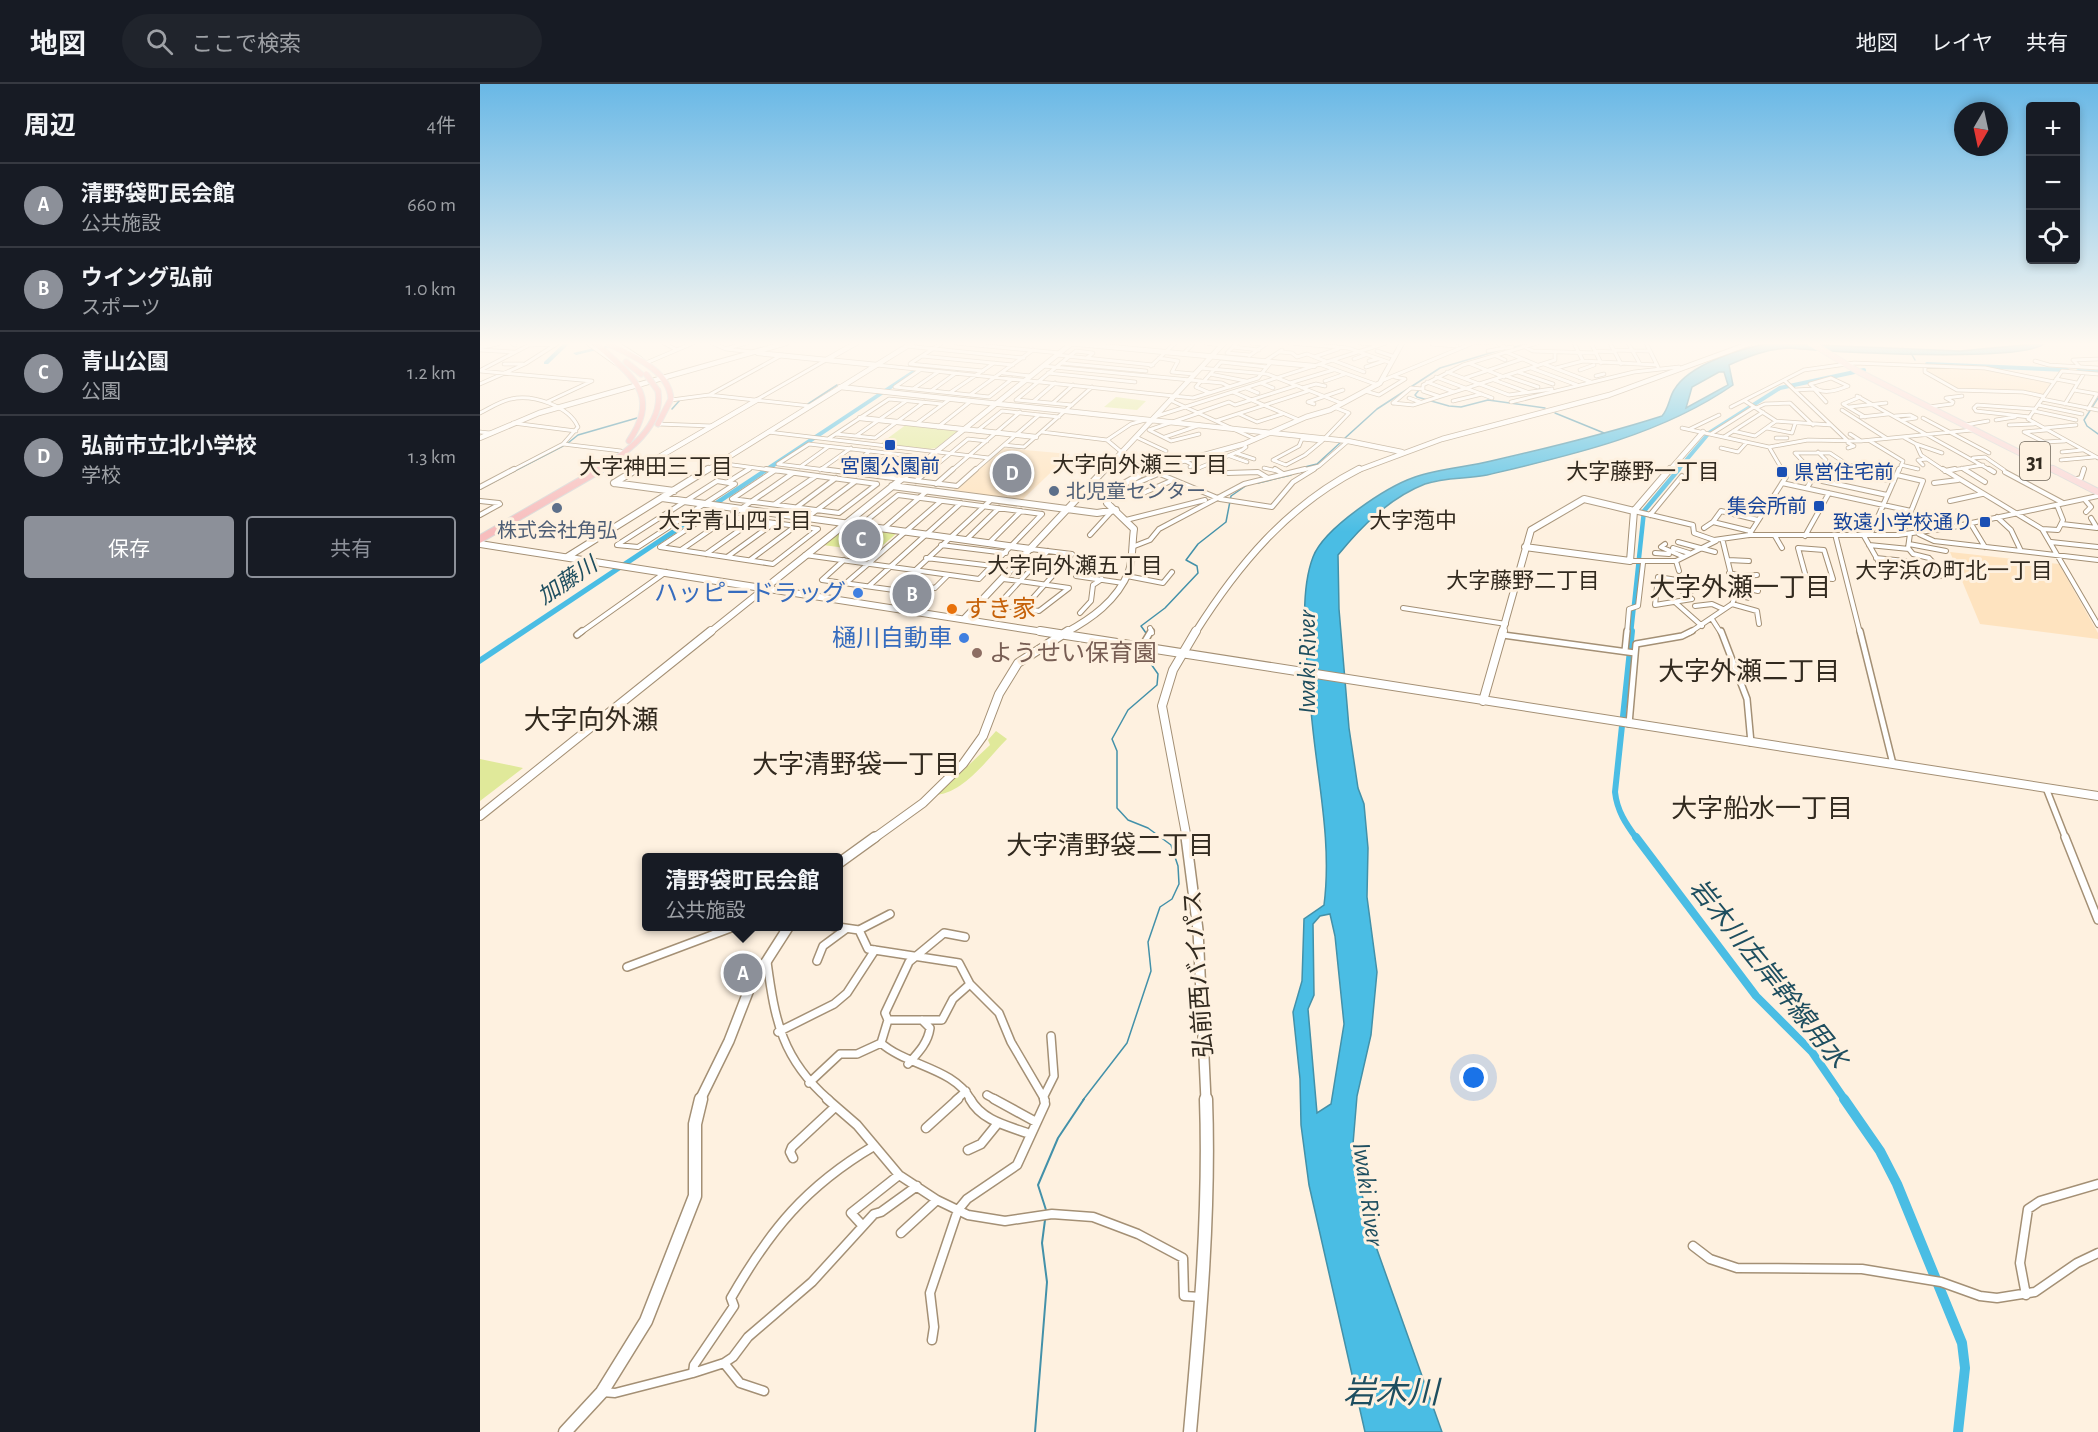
<!DOCTYPE html>
<html lang="ja">
<meta charset="utf-8">
<style>
:root{--surface:#171b24;--page:#20242c;--text:#f1f3f6;--muted:#9ea1a6;--line:#363941;--accent:#8c9099}
body{margin:0;font-family:"Alegreya Sans","Noto Sans JP",sans-serif;background:var(--page);color:var(--text)}
.controls{position:absolute;right:18px;top:18px;display:grid;overflow:hidden;border-radius:6px;box-shadow:0 3px 9px #0003}
.controls button{width:54px;height:54px;display:grid;place-items:center;padding:0;border:0;border-bottom:2px solid var(--line);background:var(--surface);color:var(--text);font:30px sans-serif}
.compass{position:absolute;left:1474px;top:18px;width:54px;height:54px;border-radius:50%;background:var(--surface);box-shadow:0 3px 9px #0003;rotate:189deg}
.you{position:absolute;left:994px;top:994px;width:21px;height:21px;margin:-15px;border:4px solid #fff;border-radius:50%;background:#1a73e8;box-shadow:0 0 0 9px #1a73e833}
.badge{display:grid;place-items:center;width:39px;height:39px;border-radius:50%;background:var(--accent);color:#fff;font-size:20px;font-weight:700}
.pin{position:absolute;translate:-50% -50%;border:3px solid #fff;box-shadow:0 2px 6px #0006}
.popup{position:absolute;left:162px;top:769px;width:201px;height:78px;box-sizing:border-box;display:grid;place-content:center;border-radius:6px;background:var(--surface);filter:drop-shadow(0 2px 4px #0005);font-size:20px;white-space:nowrap;color:var(--muted)}
.popup b{font-size:22px;color:var(--text)}
.popup::after{content:'';position:absolute;left:50%;top:100%;margin-left:-12px;border:12px solid transparent;border-top-color:var(--surface)}
.list{margin:0;padding:0;list-style:none}
h2{display:flex;justify-content:space-between;align-items:center;height:78px;margin:0;padding:0 24px;font-size:26px}
h2 small{font-size:20px;font-weight:400;color:var(--muted)}
.list li{display:grid;grid-template-columns:39px 1fr auto;gap:18px;align-items:center;box-sizing:border-box;height:84px;padding:0 24px;border-top:2px solid var(--line)}
.list b{display:block;font-size:22px;white-space:nowrap}
.list p{margin:0;font-size:20px;white-space:nowrap;color:var(--muted)}
.list em{font-size:20px;font-style:normal;color:var(--muted)}
.actions{display:flex;gap:12px;padding:18px 24px}
.actions a{flex:1;padding:14px 0;border:2px solid var(--accent);border-radius:6px;text-align:center;font-size:21px;color:var(--accent)}
.actions .main{background:var(--accent);color:#fff}
.icon{flex:none;width:33px;height:33px;fill:none;stroke:currentColor;stroke-width:2;stroke-linecap:round;stroke-linejoin:round}
.map{position:relative;flex:none;width:1618px;height:1348px;overflow:hidden}
header{display:flex;align-items:center;gap:36px;box-sizing:border-box;height:84px;padding:0 30px;background:var(--surface);border-bottom:2px solid var(--line)}
header strong{font-size:28px}
nav{display:flex;gap:33px;margin-inline-start:auto;font-size:21px}
.search{width:420px;height:54px;background:var(--page);display:flex;align-items:center;gap:15px;box-sizing:border-box;padding:0 21px;border-radius:33px;color:var(--muted);font-size:22px}
main{display:flex}
aside{flex:1;background:var(--surface)}
.map>svg:first-child{display:block}
</style>
<header>
<strong>地図</strong>
<div class="search"><svg class="icon" aria-label="search" viewBox="0 0 24 24"><circle cx="10" cy="10" r="6"/><path d="M15 15l6 6"/></svg>ここで検索</div>
<nav><a>地図</a><a>レイヤ</a><a>共有</a></nav>
</header>
<main>
<aside>
<h2>周辺<small>4件</small></h2>
<ul class="list">
<li><span class="badge">A</span><div><b>清野袋町民会館</b><p>公共施設</p></div><em>660 m</em></li>
<li><span class="badge">B</span><div><b>ウイング弘前</b><p>スポーツ</p></div><em>1.0 km</em></li>
<li><span class="badge">C</span><div><b>青山公園</b><p>公園</p></div><em>1.2 km</em></li>
<li><span class="badge">D</span><div><b>弘前市立北小学校</b><p>学校</p></div><em>1.3 km</em></li>
</ul>
<div class="actions"><a class="main">保存</a><a>共有</a></div>
</aside>
<div class="map">
<svg width="1618" height="1348" viewBox="0 0 1618 1348">
<rect width="100%" height="100%" fill="#fef1e0"/>
<path fill="#fee3bf" d="M1447,283l59,2 65,14 -8,12 -20,-4 -67,-2 -29,-17z
M522,364l68,6 -49,47 -69,-10z
M1470,468l109,12 39,69v6l-118,-15z"/>
<path fill="#e0e99a" d="M636,313l30,4 -9,9 -33,-3z
M427,340l52,6 -23,18 -6,1 -50,-5z
M367,441l50,8 -22,19 -52,-7z
M516,647l11,8c-20,20 -41,52 -70,56l53,-50 -2,-5z
M0,675l43,9 -43,33z"/>
<path fill="#4abde4" stroke="#4391a9" stroke-width="1.5" fill-rule="evenodd" d="M1293,259l187,8 85,-8c-20,20 -219,9 -255,5 -23,1 -41,8 -61,17l4,20c-72,50 -161,70 -246,90 -19,4 -43,2 -62,9 -36,14 -64,43 -87,71l1,54 10,119 9,60 6,16 4,44 -1,49 10,75 -6,63 -14,61 -5,60 22,85 68,191h-77l-56,-247 -8,-60 -1,-46 -7,-67 9,-31 2,-62 20,-14c9,-69 -10,-139 -14,-208 -3,-41 -12,-101 3,-140 11,-29 73,-70 102,-80 24,-8 52,-10 76,-16 57,-13 115,-27 171,-45 7,-8 7,-18 12,-26 15,-26 70,-43 99,-47zM1239,288h5l4,13 -42,23 6,-21zM850,830l5,22 9,88 -13,80 -14,9 -9,-104 6,-14 -1,-71 7,-8z"/>
<g fill="none" stroke-linecap="round" stroke-linejoin="round">
<path stroke="#4391a9" stroke-width="1.5" d="M1033,263l17,-4
M1431,269l4,7
M939,306l-4,5 2,2 32,9 12,1 27,-7 57,8
M1618,314l-14,22 3,6 11,8
M328,320l29,-19
M192,325l8,-9
M1075,329l49,20
M865,354l32,-29 63,-41 57,-17
M88,359l10,-8 59,-17
M825,383l12,-3 24,-22
M778,399l33,-8
M0,405l83,-43
M666,549l-5,-7 24,-18 33,-35 -1,-7 -11,-6 12,-16 28,-22 5,-26 16,-11
M669,553l5,8
M603,1016l44,-57 24,-72 -3,-29 12,-35 12,-8 7,-15 -1,-18 -7,-21 -23,-17 -20,-8 -11,-12v-57l-5,-12 16,-29 29,-25 1,-11 -7,-10 1,-12"/>
<path stroke="#4391a9" stroke-width="2" d="M566,1126l-8,-25 20,-47 26,-39
M555,1348l12,-150 -5,-39 3,-23"/>
<path stroke="#4abde4" stroke-width="4" d="M1447,280l140,6
M1598,287l20,1
M1197,387l32,-38 71,-45 84,-18"/>
<path stroke="#4abde4" stroke-width="4.5" d="M1151,549l13,-122 35,-42"/>
<path stroke="#4abde4" stroke-width="6" d="M1152,547l-17,161c2,19 11,32 22,47"/>
<path stroke="#4abde4" stroke-width="8" d="M1156,753l120,159 56,56 33,48"/>
<path stroke="#4abde4" stroke-width="10" d="M1364,1015l36,52 17,33 65,159 3,25 -7,64"/>
<path fill="#4abde4" fill-rule="evenodd" d="M84,259h6l-22,21h-4v-2z
M136,259h10l-50,12 -3,-2z
M433,286l5,1 -438,293v-7z"/>
<defs>
<path id="street-far4" d="M31,259l4,2
M107,259l28,20
M184,259l11,6
M232,259l14,6 27,3
M475,259l105,10
M725,259l17,2
M757,259l-10,10 23,2
M771,259l15,1
M810,259l58,5 43,15
M879,259l16,1
M997,259h14
M1017,259l9,5 6,-1
M1094,259l9,18 74,4
M1111,259l10,20
M1130,259l11,21
M1148,259l12,21
M1166,259l12,24
M952,260l25,2
M426,262l118,12
M1043,262l10,5 63,2
M753,263l26,3
M248,264l19,-5
M0,266l34,2
M1134,266l35,1
M897,267l18,6
M1008,267l16,-3
M1115,267l20,1
M801,268l11,1 5,4 10,-3 18,7
M1026,268l31,13
M703,270l11,-11
M577,271l96,10
M442,272l91,9
M769,272l17,-12
M1016,272l9,4
M834,273l24,-8
M679,274l19,3 -6,11 22,2
M874,275l11,-4
M852,276l32,12
M785,277l17,-11
M889,277l8,-2
M1555,277l14,4 49,3
M166,279l47,-20
M431,279l31,-20
M581,279l85,8
M24,280h19
M430,280l73,7
M839,280l59,21
M991,280l33,13
M1064,280l47,18
M397,281l316,33 65,-20 13,-16
M563,282l179,17 8,4
M671,282l24,-23
M1445,282v6l32,18 66,2 19,4
M1599,282l-6,-6 25,-1
M886,283l18,-6
M720,284l67,6 74,29
M1051,284l46,17
M1076,284l27,-7
M1,286l48,-25 27,-1
M440,286l-25,17 94,10 23,-18
M1100,286l14,-5
M0,287l112,10 -45,21
M967,288l62,23 43,-6
M1038,288l35,12
M523,289l28,3
M568,289l87,9
M730,290l36,7
M1618,290l-36,-3 -34,48 70,39
M1026,292l32,11
M1116,292l8,-2
M956,293l56,21
M985,294l57,-19
M1351,294l17,8c-13,5 -27,10 -38,-2z
M1576,295l21,4
M1014,296l33,12
M721,297l-5,6 14,6
M724,297l17,-19 46,5
M845,297l20,-7
M901,297l92,-38
M1305,297l64,61
M947,298l27,10
M781,299l12,5
M810,299l43,-13
M0,300l45,-20 33,-21
M766,304l12,5
M822,304l14,-4 9,2
M433,305l25,-17
M1334,305l12,13
M1315,306l19,-1
M1594,306l23,4
M451,307l25,-18
M885,307l14,4 26,-16 -10,-2
M471,308l43,-29
M753,308l66,28
M231,310l71,-39
M490,311l63,-45
M958,312l-15,-5v-6l40,-20 74,-22
M1377,312l135,75
M1380,313l-17,7 22,13
M929,314l11,4
M278,315l68,-39
M1562,315l56,11
M191,316l38,-5 101,11
M536,316l60,-49 17,2 -6,5
M537,316l55,5
M690,316l85,39
M554,317l21,-18
M973,317l29,-7
M1265,317l31,20 55,4
M1031,318l123,-30 45,-5
M573,319l20,-18
M913,319l20,2 142,-45v-8
M913,319l18,-15 12,1
M834,320l-6,-2 35,-12
M1585,320l19,-31
M1558,321l44,9
M1251,323l73,-37 50,-7 131,5 69,14
M1369,323l37,-4
M1448,323l24,-3 1,-2 -7,-4 16,-2
M1276,324l9,-4 25,-1 23,22
M1608,325l9,-15
M1362,326l44,28
M1554,327l42,9
M0,329c10,-5 20,-12 31,-14 22,-5 58,7 67,28l-15,17 -52,27
M717,329l32,-11 6,3 60,-19
M719,329l-50,17 22,11 28,-7
M759,330l18,8 25,-8
M1415,332l15,-1 6,3 -14,2
M674,333l232,-74
M1381,333l27,-3
M1550,333l-54,-6 -2,-3 3,-3 58,4
M1443,334l66,35
M1516,336l19,-3
M736,337l92,-30
M33,339l63,8
M178,340l54,2
M436,340l34,-25
M1485,341l23,-4
M1529,341l25,-1
M458,343l33,-26
M1202,344l87,19 39,-7 53,1 111,-11
M1287,344l25,5 3,-9
M1564,344l32,-3
M1210,345l29,-14
M1566,346l-22,2 20,10 21,-1
M497,347l25,-20 57,6
M1253,347l22,5 21,-15
M0,348l10,1
M288,348l221,26
M562,348l65,8 30,25 14,6
M356,350l39,4 49,-36
M1231,350l43,-27
M1370,350l11,7
M376,352l50,-35
M656,353l30,14
M685,353l35,-12
M1244,353l39,-25
M1296,354h11
M1425,354l11,6 5,11 24,16
M348,355l61,-40 53,5
M822,355l20,2 -17,14 -19,10 -13,-5 26,-14z
M627,356l24,-16 14,-4
M842,357l27,-28 -15,-6
M1390,357l33,20 -4,10
M1368,359l6,3 -6,2
M83,360l58,7
M1436,360l26,9
M524,361l35,-30
M1289,363l14,24
M1241,364l17,4 9,-10
M1338,368l8,8
M1582,368l20,-2
M756,369l18,6
M750,372l17,6
M1493,374l12,-1 19,13
M703,376l10,5 -3,2
M1581,376l33,-3
M238,379l60,8
M298,380l56,7
M298,380l31,-20 103,12 -19,15
M1377,381l14,1
M1421,381l17,4
M1443,381l-5,-5 9,-1
M1327,382l-12,-13h35l18,12
M1353,382l4,5
M320,383l28,-20
M784,384l13,3
M1482,384l5,3
M340,386l31,-22
M714,386l48,-20 4,-3 -2,-3
M266,387l5,-3
M364,387l26,-20
M388,387l23,-17
M449,387l39,-32 19,2
M471,387l69,-59
M494,387l30,-26 20,2 68,-60
M819,387l20,-5 29,-25
M831,387l8,-5
M1330,387l-3,-5 50,-1 6,6
M1466,387l37,-6
M1603,387l1,-3"/>
<path id="street-far3" d="M286,385l111,15
M342,385l135,17 19,-17
M668,385l72,30 52,8 21,-25 21,-13
M795,385l8,5
M1356,385l4,5 -3,10
M1382,385l7,7 25,5
M1463,385l99,60 56,96
M1484,385l21,13
M1509,385l5,3
M294,387l-42,28 107,14 38,-29
M1465,387l10,-2
M363,388l3,-3
M1525,388l58,31
M748,389l30,-1 10,6
M384,390l6,-5
M1417,391l26,6 -21,53
M405,393l10,-8
M1333,395l74,16
M1594,396l7,-2 3,-9
M237,397l18,3 -97,63 -21,-2z
M436,397l14,-12
M248,398l21,-13
M657,399l21,-9
M1302,399l129,28
M1454,399l24,-3
M456,400l17,-15
M0,403l34,-18
M1327,404l7,-12 -5,-7
M661,410l32,-14
M0,417l19,2
M1470,417l32,-7
M1606,417l5,6 -5,5
M295,420l41,-28
M317,423l39,-29
M1154,427l59,14 1,8 20,7 35,-5h149l50,-7 150,-32
M230,430l108,15 -45,35 -113,-17z
M0,431l20,-11
M1170,431l32,-39
M1517,433l14,13 10,21
M646,436l79,-20
M1491,440l14,23
M1582,440l35,4 -6,-10
M381,441l37,-30 144,19
M1224,444l9,-6
M403,445l44,-38
M1562,445l16,1 5,-10 -6,-15
M1270,447l-37,-9 8,-11 37,9
M1439,450l15,7 164,19
M610,451l21,-23
M1269,451l37,-58 -4,-8
M1390,451l29,-66
M1295,452l7,12
M1325,452l24,-43
M1384,452l20,35 62,5 -17,-18 -16,-4 -5,-6 2,-14
M1356,454l24,95
M486,456l33,-32
M1198,458l37,10
M1571,458l47,5
M509,459l32,-32
M1185,460l-4,3 23,10
M1429,460l37,7
M461,461l65,8
M1389,461l40,4
M652,463l18,-7 9,-11 85,-45 61,-15
M1193,464l16,5
M1318,464l26,2 9,29 -27,-2z
M201,466l112,-77
M1175,469l14,1
M226,470l48,-34
M325,471l174,24 63,-65
M247,473l47,-34
M446,474l67,8
M1396,474l29,3
M270,476l106,-79
M364,476l-22,20 72,10 98,-91
M1248,476l21,1
M1150,477h46l40,-20
M1196,477l3,10
M1249,489l17,4 -8,9h-5
M596,492l47,7
M647,492l36,7 9,-11
M1264,492l13,-1
M1178,493l25,4v11l9,7 -37,6z
M523,495l17,2
M540,497l49,7 -30,23 -41,-6z
M540,497l28,-30
M421,498l34,6 13,-13
M366,499l95,-82
M389,502l92,-83
M1258,502l20,5
M1203,508l16,-3
M1256,511l14,3
M1196,519l26,23
M1252,520l25,7 2,13
M1215,522l17,-2 11,5
M923,524l103,16
M543,525l49,-55 -41,-5
M600,529l11,-12 2,-16 9,-6
M1232,535l9,14
M670,544l2,5
M100,549l86,-61
M1147,549l2,-24 9,-3 5,-43
M1209,549l43,-29 4,-9 -13,-53"/>
<path id="street-far2" d="M1241,547l26,68 4,44
M1380,547l33,133
M97,551l5,-4
M1023,551l132,18
M662,562l9,-15
M1145,567l2,-20
M1149,640l7,-80 46,-8 10,-5
M1566,704l20,51"/>
<path id="street-far1" d="M1585,753l33,83
M351,842l28,4 9,19 91,14 11,21 29,29 12,29 34,58
M379,846l31,-16
M485,853l-21,-4 -35,29 -24,51 3,7 -7,23c26,23 73,25 90,57
M337,877l6,-15 23,-17
M287,878c8,59 15,97 62,138
M147,883l109,-41
M408,936h54l11,-21 17,-15
M298,948l56,-28 13,-11 28,-43
M428,980c10,-11 20,-21 22,-36l-8,-8
M329,999l31,-29h17l24,-11
M507,1011l9,5
M564,1012l10,-20 -3,-40
M476,1016l10,-9"/>
<path id="street" d="M347,1015l30,26 42,50 38,25 31,15 37,6 47,-7 41,3 45,17 45,24 1,38 17,1
M490,1015c12,22 38,27 60,35
M514,1015l42,23
M446,1044l32,-29
M488,1066l13,-6 17,-21
M313,1074l-3,-6 2,-5 43,-40
M382,1141l-11,-12 48,-38
M421,1149l36,-33
M1213,1162l17,13 27,9 125,1 79,13 39,14 17,2 38,-6 42,-29 21,-10
M1546,1211l-6,-32 8,-54 12,-8 58,-17
M452,1256l2,-13 -4,-34 28,-83 9,-11 50,-34 28,-61 -1,-5
M244,1279l16,20 24,8
M213,1289l31,-10 9,-6 15,-20 64,-55 62,-68 7,-2 36,-26
M122,1308l13,1 78,-20 1,-8 40,-59 -3,-8c39,-68 75,-112 143,-152"/>
<path id="secondary-far4" d="M136,259l24,16
M588,259l246,23
M0,263l18,-4
M278,269l119,12
M346,276l30,-17
M360,303l508,54 54,11
M380,334l176,19
M0,354l59,-25 247,-70
M155,387l122,-71
M226,387l206,-128
M432,387l160,-128
M624,387l120,-128
M666,387l98,-27 62,-27 24,-7 50,-27 22,-40
M876,387l86,-32 167,-44 142,-52
M1189,387l34,-39"/>
<path id="secondary-far3" d="M134,399l23,-14
M134,399l60,8
M412,402l205,27 19,-3
M182,414l369,51
M0,460l570,89
M1045,463l105,14 4,-50 36,-42
M87,473l141,-88
M485,534l140,-149
M229,549l205,-164
M585,549c26,-14 52,-32 64,-62 4,-12 3,-29 5,-42l-27,-26 8,-14 35,-20
M715,549c43,-68 92,-127 164,-164
M1022,549l29,-103 53,-31 50,12"/>
<path id="secondary-far2" d="M560,547l1058,165
M1003,617l20,-70
M0,732l231,-185
M393,755l50,-36 40,-39 20,-28 16,-42 19,-31 50,-32
M707,755l-25,-133 11,-36 23,-39"/>
<path id="secondary-far1" d="M706,753l12,93 8,170
M359,779l36,-26
M220,1016l29,-59 21,-54 39,-61"/>
<path id="secondary" d="M85,1348l37,-40 44,-71 49,-125v-72l6,-25
M710,1348c10,-111 20,-221 16,-333"/>
<path id="primary-far1" d="M1331,259l48,29 197,99"/>
<path id="primary" d="M1573,385l45,23"/>
<path id="highway-far1" d="M116,259c34,33 66,50 33,98
M127,259c23,12 62,26 64,56l-13,25
M146,278l15,12
M119,387c26,-18 65,-44 59,-80"/>
<path id="highway" d="M0,455l121,-70"/>
</defs>
<use href="#street-far4" stroke="#a49075" stroke-width="4.5"/>
<use href="#street-far3" stroke="#a49075" stroke-width="6"/>
<use href="#street-far2" stroke="#a49075" stroke-width="8"/>
<use href="#street-far1" stroke="#a49075" stroke-width="10"/>
<use href="#street" stroke="#a49075" stroke-width="11"/>
<use href="#secondary-far4" stroke="#a49075" stroke-width="6"/>
<use href="#secondary-far3" stroke="#a49075" stroke-width="8"/>
<use href="#secondary-far2" stroke="#a49075" stroke-width="10"/>
<use href="#secondary-far1" stroke="#a49075" stroke-width="12"/>
<use href="#secondary" stroke="#a49075" stroke-width="15"/>
<use href="#primary-far1" stroke="#dad9d7" stroke-width="7"/>
<use href="#primary" stroke="#dad9d7" stroke-width="8"/>
<use href="#highway-far1" stroke="#dad9d7" stroke-width="7"/>
<use href="#highway" stroke="#dad9d7" stroke-width="9"/>
<use href="#street-far4" stroke="#fff" stroke-width="3"/>
<use href="#street-far3" stroke="#fff" stroke-width="4"/>
<use href="#street-far2" stroke="#fff" stroke-width="5"/>
<use href="#street-far1" stroke="#fff" stroke-width="7"/>
<use href="#street" stroke="#fff" stroke-width="8"/>
<use href="#secondary-far4" stroke="#fff" stroke-width="4.5"/>
<use href="#secondary-far3" stroke="#fff" stroke-width="6"/>
<use href="#secondary-far2" stroke="#fff" stroke-width="8"/>
<use href="#secondary-far1" stroke="#fff" stroke-width="9"/>
<use href="#secondary" stroke="#fff" stroke-width="12"/>
<use href="#primary-far1" stroke="#fad7d7" stroke-width="5"/>
<use href="#primary" stroke="#fad7d7" stroke-width="6"/>
<use href="#highway-far1" stroke="#f7bdbd" stroke-width="5"/>
<use href="#highway" stroke="#f7bdbd" stroke-width="7"/>
<defs>
<path id="highway-bridge" d="M166,290l12,17"/>
</defs>
<use href="#highway-bridge" stroke="#dad9d7" stroke-width="7" stroke-linecap="butt"/>
<use href="#highway-bridge" stroke="#f7bdbd" stroke-width="5"/>
</g>
<linearGradient id="sky" x2="0" y2="1"><stop stop-color="#69b8e6"/><stop offset="0.58" stop-color="#fff9f1"/><stop offset="1" stop-color="#fff9f1" stop-opacity="0"/></linearGradient>
<rect width="1618" height="448" fill="url(#sky)"/>
<g fill="#1a4fb4" stroke="#fef1e0" stroke-width="2">
<rect x="404" y="355" width="12" height="12" rx="3"/>
<rect x="1296" y="382" width="12" height="12" rx="3"/>
<rect x="1333" y="416" width="12" height="12" rx="3"/>
<rect x="1499" y="432" width="12" height="12" rx="3"/>
</g>
<g fill="#5c6f8a" stroke="#fef1e0" stroke-width="2">
<circle cx="574" cy="407" r="6"/>
<circle cx="77" cy="424" r="6"/>
</g>
<g fill="#3f7fe0" stroke="#fef1e0" stroke-width="2">
<circle cx="378" cy="509" r="6"/>
<circle cx="484" cy="554" r="6"/>
</g>
<circle fill="#e8710a" stroke="#fef1e0" stroke-width="2" cx="472" cy="525" r="6"/>
<circle fill="#8d6e63" stroke="#fef1e0" stroke-width="2" cx="497" cy="569" r="6"/>
<g text-anchor="middle" stroke-width="6" stroke-linejoin="round" paint-order="stroke">
<g font-size="20" fill="#164399" stroke="#fef1e0" text-anchor="end">
<text x="410" y="389" text-anchor="middle">宮園公園前</text>
<text x="1314" y="395" text-anchor="start">県営住宅前</text>
<text x="1327" y="429">集会所前</text>
<text x="1493" y="445">致遠小学校通り</text>
</g>
<g font-size="20" fill="#4e5e75" stroke="#fef1e0" text-anchor="start">
<text x="586" y="414">北児童センター</text>
<text x="77" y="453" text-anchor="middle">株式会社角弘</text>
</g>
<rect fill="#fef1e0" stroke="#6f6659" stroke-width="1.5" x="1540" y="358" width="30" height="38" rx="4.5"/>
<g font-size="22" font-weight="bold" fill="#322a1f">
<text x="1555" y="385">31</text>
</g>
<g font-size="22" fill="#322a1f" stroke="#fef1e0">
<text x="660" y="388">大字向外瀬三丁目</text>
<text x="176" y="390">大字神田三丁目</text>
<text x="1163" y="395">大字藤野一丁目</text>
<text x="255" y="444">大字青山四丁目</text>
<text x="595" y="489">大字向外瀬五丁目</text>
<text x="1474" y="494">大字浜の町北一丁目</text>
<text x="1043" y="504">大字藤野二丁目</text>
</g>
<g font-size="22" fill="#322a1f" stroke="#fef1e0">
<text x="933" y="444">大字萢中</text>
</g>
<g font-size="22" font-style="italic" fill="#1e4e5f" stroke="#fef1e0">
<text transform="translate(87 496) rotate(-34)" y="8">加藤川</text>
</g>
<g font-size="24" fill="#366cbe" stroke="#fef1e0" text-anchor="end">
<text x="366" y="517">ハッピードラッグ</text>
<text x="472" y="562">樋川自動車</text>
</g>
<g font-size="24" fill="#c56008" stroke="#fef1e0" text-anchor="start">
<text x="484" y="533">すき家</text>
</g>
<g font-size="24" fill="#785e54" stroke="#fef1e0" text-anchor="start">
<text x="509" y="577">ようせい保育園</text>
</g>
<g font-size="24" fill="#322a1f" stroke="#fef1e0">
<text transform="translate(718 890) rotate(-94)" y="8">弘前西バイパス</text>
</g>
<g font-size="26" fill="#322a1f" stroke="#fef1e0">
<text x="1260" y="512">大字外瀬一丁目</text>
<text x="1269" y="596">大字外瀬二丁目</text>
<text x="376" y="689">大字清野袋一丁目</text>
<text x="1282" y="733">大字船水一丁目</text>
<text x="630" y="770">大字清野袋二丁目</text>
</g>
<g font-size="26" font-style="italic" fill="#1e4e5f" stroke="#fef1e0">
<text transform="translate(826 578) rotate(-90)" y="9">Iwaki River</text>
<text transform="translate(1289 889) rotate(51)" y="9">岩木川左岸幹線用水</text>
<text transform="translate(889 1110) rotate(82)" y="9">Iwaki River</text>
</g>
<g font-size="27" fill="#322a1f" stroke="#fef1e0">
<text x="111" y="645">大字向外瀬</text>
</g>
<g font-size="32" font-style="italic" fill="#1e4e5f" stroke="#fef1e0">
<text x="911" y="1319">岩木川</text>
</g>
</g>
</svg>
<div class="controls">
<button>+</button>
<button>−</button>
<button><svg class="icon" aria-label="locate" viewBox="0 0 24 24"><circle cx="12" cy="12" r="6"/><path d="M12 2v4M12 18v4M2 12h4M18 12h4"/></svg></button>
</div>
<svg class="compass" viewBox="-18 -18 36 36"><path d="M0-13l5 13h-10z" fill="#e53935"/><path d="M0 13l5-13h-10z" fill="#9ea1a6"/></svg>
<div class="you"></div>
<div class="pin badge" style="left:263px;top:889px">A</div>
<div class="popup"><b>清野袋町民会館</b>公共施設</div>
<div class="pin badge" style="left:432px;top:510px">B</div>
<div class="pin badge" style="left:381px;top:455px">C</div>
<div class="pin badge" style="left:532px;top:389px">D</div>
</div>
</main>
